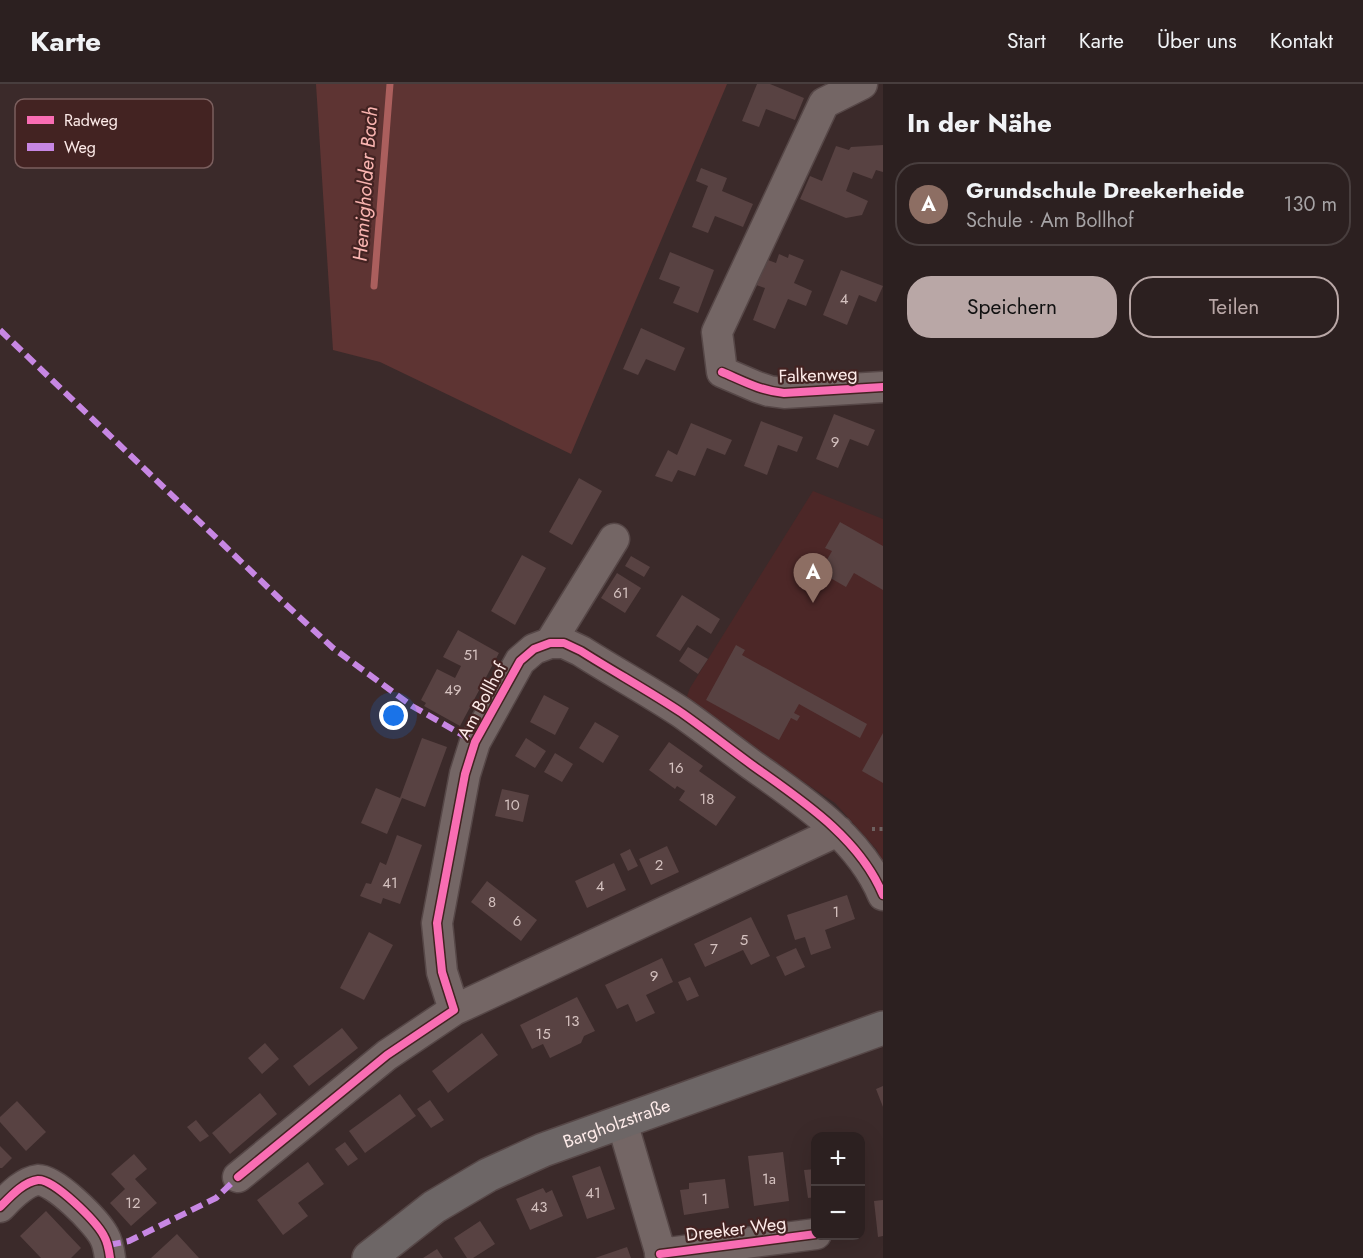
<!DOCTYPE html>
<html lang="de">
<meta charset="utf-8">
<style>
:root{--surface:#2c2020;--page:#342829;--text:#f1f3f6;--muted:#a6a3a5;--line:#483e3e;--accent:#b9a7a6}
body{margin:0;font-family:Jost,sans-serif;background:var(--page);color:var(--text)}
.controls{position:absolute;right:18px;bottom:18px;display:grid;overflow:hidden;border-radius:12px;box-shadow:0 6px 24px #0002}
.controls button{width:54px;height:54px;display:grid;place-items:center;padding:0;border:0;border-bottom:2px solid var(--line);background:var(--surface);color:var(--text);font:30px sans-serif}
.you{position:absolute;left:394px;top:632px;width:21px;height:21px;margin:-15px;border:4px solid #fff;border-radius:50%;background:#1a73e8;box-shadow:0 0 0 9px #1a73e833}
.badge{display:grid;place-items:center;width:39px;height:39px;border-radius:50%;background:var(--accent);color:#fff;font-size:20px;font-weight:700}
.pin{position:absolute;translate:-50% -50px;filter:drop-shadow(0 2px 3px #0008)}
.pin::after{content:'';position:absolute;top:32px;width:21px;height:18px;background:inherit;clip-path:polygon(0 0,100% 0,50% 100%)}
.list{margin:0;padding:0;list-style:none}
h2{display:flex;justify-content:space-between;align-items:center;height:78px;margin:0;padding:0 24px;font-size:26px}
h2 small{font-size:20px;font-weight:400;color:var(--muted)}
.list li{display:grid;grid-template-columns:39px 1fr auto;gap:18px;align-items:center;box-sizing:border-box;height:84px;margin:0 12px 12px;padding:0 12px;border:2px solid var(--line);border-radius:24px}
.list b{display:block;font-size:22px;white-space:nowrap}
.list p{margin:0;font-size:20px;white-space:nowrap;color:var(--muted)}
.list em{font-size:20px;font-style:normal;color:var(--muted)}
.actions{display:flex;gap:12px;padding:18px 24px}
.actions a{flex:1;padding:14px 0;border:2px solid var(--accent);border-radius:24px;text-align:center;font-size:21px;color:var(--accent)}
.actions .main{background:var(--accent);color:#111}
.map{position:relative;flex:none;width:883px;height:1174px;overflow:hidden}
header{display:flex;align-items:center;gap:36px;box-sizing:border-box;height:84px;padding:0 30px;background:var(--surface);border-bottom:2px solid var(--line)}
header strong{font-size:28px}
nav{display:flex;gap:33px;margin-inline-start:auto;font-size:21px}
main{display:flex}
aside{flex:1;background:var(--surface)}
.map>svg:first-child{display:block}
</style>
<header>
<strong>Karte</strong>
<nav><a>Start</a><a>Karte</a><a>Über uns</a><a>Kontakt</a></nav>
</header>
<main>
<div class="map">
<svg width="883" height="1174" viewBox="0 0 883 1174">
<rect width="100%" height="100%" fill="#3b2a2a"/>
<path fill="#4c2727" d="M813,407l70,28v345l-6,-14 -42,-47 -113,-76 -32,-25 -3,-6 3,-8z"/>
<path fill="#5e3433" d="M316,0h411l-156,370 -191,-92 -47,-12z"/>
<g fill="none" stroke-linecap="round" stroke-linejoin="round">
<path stroke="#ab5f5d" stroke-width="7" d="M374,202l16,-202"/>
</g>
<path fill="#584242" d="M757,0h13l34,14 -9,22 -29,-11 -7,18 -17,-6z
M883,61v27l-7,-2 -4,9 -19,-7 -7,19 22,10 -6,14 -16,3 -46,-19 10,-23 12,5 14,-35 13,4 2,-3z
M701,84l26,10 -5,13 31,13 -10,23 -28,-11 -7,17 -16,-6 16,-41 -12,-5z
M670,168l44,18 -16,43 -25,-10 7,-16 -21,-8z
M779,170l9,4 1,-4 15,6 -10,23 18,8 -6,15 -18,-7 -13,30 -22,-9 12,-32 -17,-6 12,-25 16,6z
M841,186l42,16 -7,16 -17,-7 -12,30 -24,-10z
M641,244l44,20 -10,23 -29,-12 -8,16 -15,-6z
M834,330l41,16 -7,16 -18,-7 -12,29 -22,-9z
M761,337l42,16 -6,15 -19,-7 -11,30 -23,-9z
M691,339l41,17 -7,15 -18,-7 -12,28 -17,-6 -6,12 -17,-6 13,-26 9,5z
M579,394l23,13 -30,54 -23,-13z
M840,438l43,24v44l-29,-17 -8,14 -26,-15 12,-21 -7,-3z
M522,471l24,13 -31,57 -24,-14z
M631,472l19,11 -6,10 -19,-11z
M617,489l24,15 -16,25 -24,-15z
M682,511l38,24 -9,15 -14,-9 -17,26 -24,-15z
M458,546l41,23 -39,73 -36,-20 2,-3 -5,-3 16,-31 18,9 6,-12 -18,-9z
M736,561l9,5 -3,5 125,69 -7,14 -61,-34 -5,9 6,3 -3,5 -6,-3 -12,22 -73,-40z
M688,563l20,12 -10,15 -19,-13z
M544,611l25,13 -14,27 -25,-13z
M595,638l24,14 -16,27 -24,-15z
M883,649v50l-21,-12z
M422,654l25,9 -22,60 -23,-9 -15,36 -26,-11 15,-35 24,10z
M526,654l20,13 -11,17 -20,-12z
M669,658l34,24 -4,5 37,26 -20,29 -37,-26 6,-9 -8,-5 -2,3 -26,-19z
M555,669l18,11 -11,18 -18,-10z
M502,705l27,6 -6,27 -28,-6z
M397,751l25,10 -22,59 -17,-6 -2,6 -21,-8 6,-13 5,1 9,-22 6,3z
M667,762l12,26 -28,13 -12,-26z
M630,765l8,17 -10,5 -8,-17z
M614,779l12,27 -39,18 -12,-27z
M487,797l50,39 -16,21 -50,-39z
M847,811l8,24 -30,11 6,18 -20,7 -6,-18 -10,3 -8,-25z
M751,833l19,39 -19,9 -8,-15 -38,17 -11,-23z
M369,848l24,13 -29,55 -24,-12z
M796,864l9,19 -20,9 -9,-19z
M662,874l11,24 -27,13 9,18 -19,9 -8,-18 -11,5 -12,-24z
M690,893l9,19 -12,5 -9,-19z
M577,913l18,34 -11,5 -3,7 -31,15 -7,-14 -11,5 -12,-24z
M342,944l16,20 -49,38 -16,-20z
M482,949l16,22 -50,38 -16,-22z
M265,959l14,16 -17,15 -14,-16z
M883,1002v21l-7,-18z
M260,1009l17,21 -47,40 -18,-21z
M400,1010l16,22 -51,37 -16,-22z
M430,1016l14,20 -13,8 -14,-19z
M17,1017l29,31 -20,19 -26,-29v-5z
M196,1036l13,16 -9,6 -13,-15z
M345,1058l13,17 -10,7 -13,-17z
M0,1062l12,12 -10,10h-2z
M783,1068l6,49 -35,5 -6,-50z
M134,1070l13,15 -12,10 22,24 -26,23 -21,-23 15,-14 -14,-15z
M308,1078l16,22 -26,19 10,13 -25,19 -26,-35z
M600,1082l15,43 -28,10 -15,-43z
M816,1085v28l-8,1 -4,-28z
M725,1095l4,29 -45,7 -4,-25 9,-1v-6z
M543,1104l3,5 6,-3 11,26 -33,14 -14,-31z
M883,1116v36l-5,1 -4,-36z
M46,1127l35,37 -10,10h-30l-21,-22z
M480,1137l15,23 -22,14h-6l-13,-20z
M177,1150l22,24h-48z
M627,1163l4,11h-36z
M437,1165l6,9h-20z"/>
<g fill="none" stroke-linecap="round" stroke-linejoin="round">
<defs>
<path id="minor" d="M862,0l-38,19 -107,229 5,40 35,15 12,4 15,2 99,-6
M550,559l64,-104
M454,926l384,-179
M622,1038l40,136
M238,1093l149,-122 67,-45 -12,-38 -5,-49 28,-149 10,-32 45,-81 14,-12 16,-6h14l17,8c33,21 68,40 101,62 24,17 47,35 70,52 49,35 107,72 131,130
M0,1123c10,-10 23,-25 38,-27 16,-1 58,41 66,56 4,7 5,14 6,22
M660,1170l156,-20"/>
<g id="major">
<path id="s1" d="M369,1174l65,-51 54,-32 55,-25 340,-122"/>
</g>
</defs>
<use href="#minor" stroke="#564747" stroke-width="33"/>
<use href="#major" stroke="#564747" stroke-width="36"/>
<path stroke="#6d6160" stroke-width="4" stroke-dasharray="3 4.5" stroke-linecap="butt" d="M872,745h11"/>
<use href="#minor" stroke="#746665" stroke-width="30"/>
<use href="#major" stroke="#6d6666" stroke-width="33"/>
<path stroke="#c787e3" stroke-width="6" stroke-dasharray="12 6" stroke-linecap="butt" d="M0,246l281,270 52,48 79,58 63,36
M109,1161l20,-4 87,-43 22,-21"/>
<defs>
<path id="cycleway" d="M722,288c21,9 39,19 62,21l99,-6
M238,1093l149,-122 67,-45 -12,-38 -5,-49 28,-149 10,-32 45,-81 14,-12 16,-6h14l17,8c33,21 68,40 101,62 24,17 47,35 70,52 49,35 107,72 131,130
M0,1123c10,-10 23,-25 38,-27 16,-1 58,41 66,56 4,7 5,14 6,22
M660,1170l156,-20"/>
</defs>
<use href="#cycleway" stroke="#432322" stroke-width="11"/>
<use href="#cycleway" stroke="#f96db3" stroke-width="8"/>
</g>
<g text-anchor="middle" stroke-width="4.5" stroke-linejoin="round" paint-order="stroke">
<g font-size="15" fill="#d4c1bf">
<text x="844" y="220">4</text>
<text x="835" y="363">9</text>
<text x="621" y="514">61</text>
<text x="471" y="576">51</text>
<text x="453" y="611">49</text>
<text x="676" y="689">16</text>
<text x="707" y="720">18</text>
<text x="512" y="726">10</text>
<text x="659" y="786">2</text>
<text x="390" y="804">41</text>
<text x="600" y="807">4</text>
<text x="492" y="823">8</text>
<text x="836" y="833">1</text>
<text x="517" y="842">6</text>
<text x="744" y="861">5</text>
<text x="714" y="870">7</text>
<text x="654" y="897">9</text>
<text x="572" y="942">13</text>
<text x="543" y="955">15</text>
<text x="769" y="1100">1a</text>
<text x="593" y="1114">41</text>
<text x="705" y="1120">1</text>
<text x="133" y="1124">12</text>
<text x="539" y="1128">43</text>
</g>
<g font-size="18" fill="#fdebe9" stroke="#432322">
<text transform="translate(818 291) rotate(-2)" y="6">Falkenweg</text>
<text transform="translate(482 617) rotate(-62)" y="6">Am Bollhof</text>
<text dy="6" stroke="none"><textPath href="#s1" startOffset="284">Bargholzstraße</textPath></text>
<text transform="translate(736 1145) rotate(-7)" y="6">Dreeker Weg</text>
</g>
<g font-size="20" font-style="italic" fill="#f9b4b0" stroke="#432322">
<text transform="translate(365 100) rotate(-86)" y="7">Hemigholder Bach</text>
</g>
</g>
<rect x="15" y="15" width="198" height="69" rx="9" fill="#432322" stroke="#7b5f5e" stroke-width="1.5"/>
<rect x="27" y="32" width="27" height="8" fill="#f96db3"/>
<rect x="27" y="59" width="27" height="8" fill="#c787e3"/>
<g font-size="16" fill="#fdebe9">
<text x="64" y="42">Radweg</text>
<text x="64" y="69">Weg</text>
</g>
</svg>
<div class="controls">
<button>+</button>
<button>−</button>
</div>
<div class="you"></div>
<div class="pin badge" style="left:813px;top:519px;background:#8d6e63">A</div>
</div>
<aside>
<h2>In der Nähe<small></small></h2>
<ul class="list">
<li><span class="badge" style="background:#8d6e63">A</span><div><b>Grundschule Dreekerheide</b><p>Schule · Am Bollhof</p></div><em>130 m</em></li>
</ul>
<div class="actions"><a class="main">Speichern</a><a>Teilen</a></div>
</aside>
</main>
